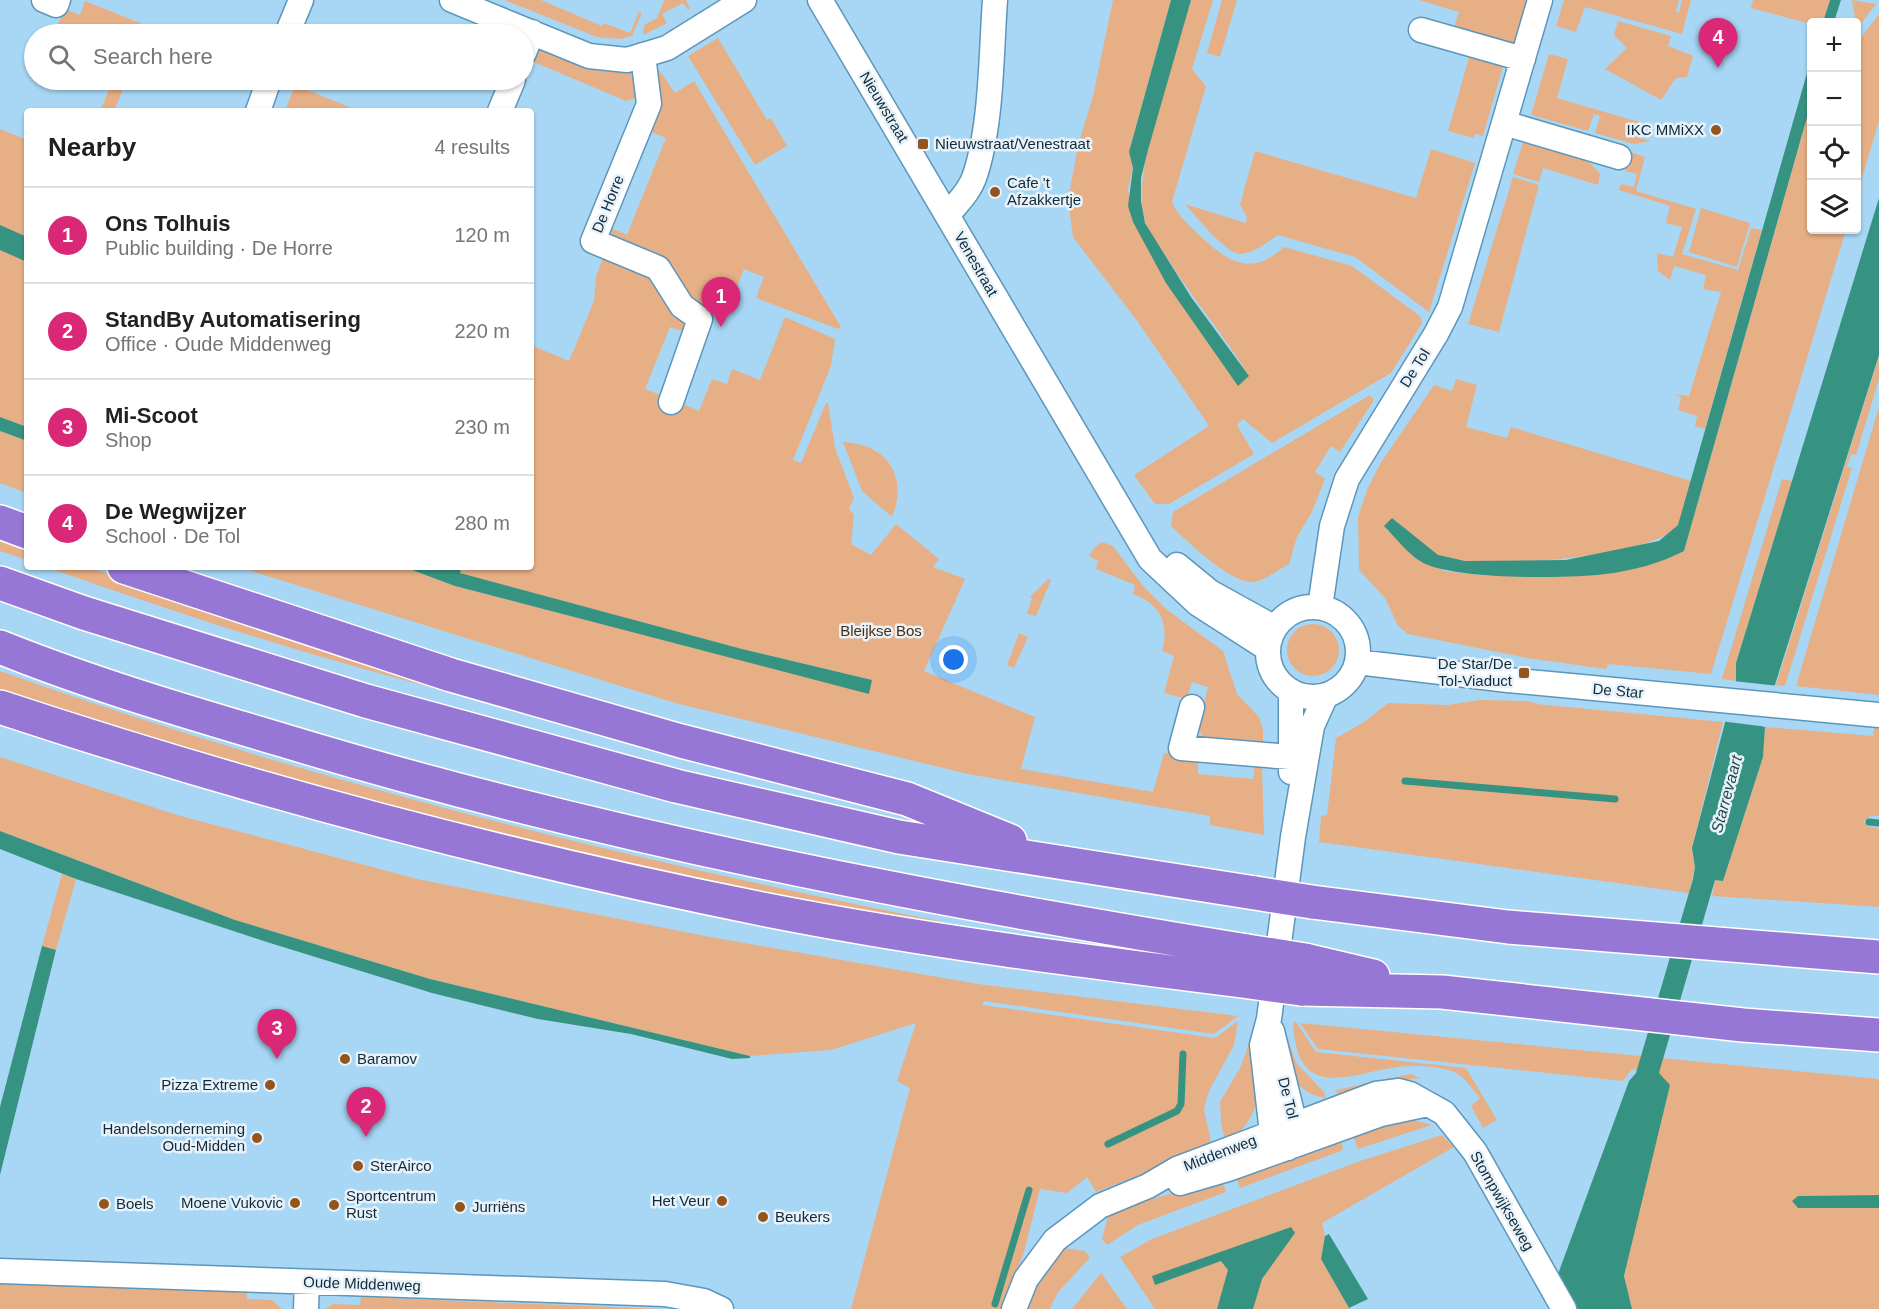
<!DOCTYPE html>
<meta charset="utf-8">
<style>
:root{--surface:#fff;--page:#f2f2f2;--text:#202124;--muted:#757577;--line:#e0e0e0;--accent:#db2777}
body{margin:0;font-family:Helvetica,sans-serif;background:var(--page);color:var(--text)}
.controls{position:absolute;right:18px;top:18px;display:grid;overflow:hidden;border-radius:6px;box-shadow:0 2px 4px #0004}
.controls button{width:54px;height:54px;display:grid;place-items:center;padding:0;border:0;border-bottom:2px solid var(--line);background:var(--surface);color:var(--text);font:30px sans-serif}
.you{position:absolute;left:954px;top:660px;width:21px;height:21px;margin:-15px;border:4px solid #fff;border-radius:50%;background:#1a73e8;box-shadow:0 0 0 9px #1a73e833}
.badge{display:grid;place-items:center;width:39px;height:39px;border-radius:50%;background:var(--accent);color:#fff;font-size:20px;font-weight:700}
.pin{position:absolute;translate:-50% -50px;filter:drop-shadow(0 2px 3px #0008)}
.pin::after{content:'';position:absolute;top:32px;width:21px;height:18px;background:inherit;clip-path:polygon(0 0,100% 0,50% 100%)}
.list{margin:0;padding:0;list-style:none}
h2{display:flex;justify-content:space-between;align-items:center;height:78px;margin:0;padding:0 24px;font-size:26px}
h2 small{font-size:20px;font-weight:400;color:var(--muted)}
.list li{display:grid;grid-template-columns:39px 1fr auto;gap:18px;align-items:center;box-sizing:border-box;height:96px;padding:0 24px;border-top:2px solid var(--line)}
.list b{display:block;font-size:22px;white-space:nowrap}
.list p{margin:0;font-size:20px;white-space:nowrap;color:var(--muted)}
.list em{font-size:20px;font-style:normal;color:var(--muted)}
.icon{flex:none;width:33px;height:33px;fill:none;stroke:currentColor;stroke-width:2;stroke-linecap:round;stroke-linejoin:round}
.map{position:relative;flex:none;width:1879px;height:1309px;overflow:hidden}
.search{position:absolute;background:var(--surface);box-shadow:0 2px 4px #0004;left:24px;top:24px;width:510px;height:66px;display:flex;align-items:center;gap:15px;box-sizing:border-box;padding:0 21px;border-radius:33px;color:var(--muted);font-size:22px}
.panel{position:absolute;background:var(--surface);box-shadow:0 2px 4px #0004;left:24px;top:108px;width:510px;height:462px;border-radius:6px}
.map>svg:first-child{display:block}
</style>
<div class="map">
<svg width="1879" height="1309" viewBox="0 0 1879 1309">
<rect width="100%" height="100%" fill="#a8d7f6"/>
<path fill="#e7af85" d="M504,0h37l61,26 2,-3 26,10 9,-21 3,1 -10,23 -12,3 -23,-2z
M664,0h22l4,8 -2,2 -5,-7 -21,11 5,9 -24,12 1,-10 13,-7z
M1113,0h58l-42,152 4,16 -5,21 5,33 116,154c-25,-41 -58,-79 -83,-120 -7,-11 -17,-23 -21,-35 -15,-48 31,-170 46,-221h22l-21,69 14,17 -34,116c6,14 16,22 27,33 28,26 51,43 85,12l68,19 68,50 2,7 -31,50 -119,70 -29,-24 -6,6 17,29 -85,50h-14l-21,-29 75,-49 -71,-104 -65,-85 -5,-37 10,-54 15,-50z
M1222,0h15l-17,57 -13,-4z
M1419,0h110l-14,45 -61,-17 5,-16z
M1564,0h115l-3,12 3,1 3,-13h9l-9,34 -97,-27 -9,25 -20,-6z
M1753,0h77l-7,22 -12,2 -60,-16z
M1852,0l24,4 -19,25z
M85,1l65,26 -3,7h-93l11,-25 15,6z
M1879,14v107l-22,74v-152z
M1618,21l53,15 -3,10 25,10 -6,21 -11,1 -15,22 -56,-31 22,-21 -13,-13z
M718,38l49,82 4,-2 16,28 -32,19 -67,-109z
M535,48c35,14 66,28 104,20l4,28 -17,5 -97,-41z
M1470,54l34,9 -21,73 -8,-2 -2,4 -25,-7z
M1549,54l19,5 -11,39 85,25 -3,15 12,3 -17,3 -39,-11 5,-17 -6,-2 -6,17 -57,-16z
M660,71l15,22 19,-12 147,246 -3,2 -82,-31 8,-21 -20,-8 -8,20 -18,-7 -12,29 -95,-72v-11l16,7 39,-97 -17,-7 5,-58z
M113,80h14l-13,31h-14z
M295,85l64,26h-74z
M1811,103l1,127h34l-135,444 -103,-10 -2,5 -79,-11 -119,-24 -10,-8 -13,-28 -26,-28 -1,-53 9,-27 13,-26 54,-79 18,6 4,-12 21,6 -11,42 41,11 4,-11 180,54c-4,13 -5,33 -13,44 -21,33 -205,47 -240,30 -16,-7 -31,-26 -46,-37l52,53 36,4 125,-1 79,-23z
M0,129l27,11v287l-27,-10z
M1524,140l62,19 14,15 -2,11 -55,-17 -4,14 -26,-8z
M1431,149l44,14 -46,149 -74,-55 -77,-22c-11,7 -23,18 -38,19 -14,0 -45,-39 -55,-50l61,19 1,-5 -7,-14 15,-53 161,47z
M1631,152l14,5 -9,34 60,18 -14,45 56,16 13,-42 11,2 -57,199 -10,-3 2,-10 -19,-6 3,-12 -6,-4 14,2 32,-104 -18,-3 3,-14 -32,-9 -4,14 -12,-9 -1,-18 16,4 9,-30 -16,-4 4,-17 -51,-16 2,-6 13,3 3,-13 -12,-3z
M1513,177l26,8 -40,147 -31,-8z
M1701,208l49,15 -13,44 -48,-15z
M604,255l45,18 39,48v12l-18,-6 -25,62 18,7 17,13 3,-5 16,7 13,-32 15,5 5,-15 28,11 25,-63 50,22 -4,27 -38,94 8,3 25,-60h2l7,45 19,50 -5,10 5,7 -3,29 20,11 25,-31 43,35 -6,8 32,12 -41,92 111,46 -14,52 132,23 11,-39 34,4v17l55,5 2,-16 7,1 2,71 -54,-10v-9l-242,-42 -293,-71 -437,-136h166l51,19 414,107 3,-13 -130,-31 -283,-76 -4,-6h76v-222l38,16 25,-60 2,-24z
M1879,356v23l-23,76 -5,-1 -4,13 5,1 -67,218 -9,-1z
M1370,395l4,5 -34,52 -9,-6 -16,26 10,7 -13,33 -15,25 -8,27c-10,5 -23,16 -34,18 -22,4 -68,-41 -84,-56l2,-14z
M1879,407v288l-83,-9z
M0,431l27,10v52l-27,-10z
M843,442c43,2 66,33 49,75l-30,-26z
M1782,479l10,2 -56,182v18l-14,-2z
M0,535l27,10v15l-27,-9z
M1102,542l11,4 30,40 23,23 57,42 14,43 22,23 4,12v16l-59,-7 -7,-11 11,-40 -16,-5 -5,17 -23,-6 10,-37 -12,-5c8,-28 -2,-47 -29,-57l2,-9 -39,-16 2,-8 -9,-5 5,-8z
M46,567h42l355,119 -1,4c-134,-34 -266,-77 -396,-123z
M1048,579l3,1 -15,36 -9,-2 5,-15 -2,-2z
M1287 650a26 26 0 1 1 52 0a26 26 0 1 1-52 0Z
M1019,633l9,4 -14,31 -7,-3z
M0,671c305,109 621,187 939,250l-3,3 -63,-10 -284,-56 -339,-87 -250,-79z
M1479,700l50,1 8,3 186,18 -31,126 3,19 -6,26 -370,-51 2,-26 6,-1 9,-77 28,-16 24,-19 60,2z
M1765,727l108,9 1,-8h5v88h-8l-8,5 6,6 10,1v79l-167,-11 3,-16 8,1 40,-124z
M0,757l177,58 240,64 293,58 268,47 260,32 -24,18 -230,-33 -2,4 233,33 23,-17 -4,24 -25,46 -5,18 8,38 -116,45 -9,-15 -20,16 -27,-4 -16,63 -22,57h-151l59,-221 -13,-7 19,-58 -85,27 -81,6 -320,-77 -195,-59 -235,-89z
M62,874l14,5 -20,71 -14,-4z
M1293,1022h3l20,30 150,16 31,52 -14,8 -12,-22 9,-8c-7,-8 -16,-22 -26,-26 -12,-5 -33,-7 -46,-6 -52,3 -111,43 -115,-44z
M1300,1023l579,56v116l-81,1v12h81v101h-247l-8,-32 15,-72 20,-132 -27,-4 -9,12 -305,-32z
M1253,1032l4,1c1,43 12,83 -32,110l-4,-21 -1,-20 21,-36z
M1281,1037l6,1 10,26 27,28 2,6c-36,-6 -36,-31 -45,-61z
M1410,1074l11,4 -18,2 -64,19 -3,-9z
M1410,1119l22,6 -74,24 -7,-18z
M1339,1135l4,12 -2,4 -101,37 -5,-14z
M1442,1135l12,12 -132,76 3,13 -4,23 29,50h-195l-35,-52 32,-18 208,-78z
M1221,1179l5,13 -88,33 -31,20 -5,-6 6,-23 17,-9z
M1064,1248l21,3 5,7 -32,34 -8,17h-23l15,-34z
M1101,1273l26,36h-55z
M0,1283l247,9v7l25,1 10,9h-282z
M361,1297l302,12h-338l8,-5 27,1z"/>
<path fill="#379381" d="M1171,0h20l-43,150 -7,28v23l4,22 46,74 58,79 -11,10 -72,-103 -33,-61 -5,-16 5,-38 -4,-16z
M1830,0h11l-7,22h-11z
M1811,59v44l-127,448c-23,12 -52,20 -79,23 -36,5 -157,6 -185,-13 -13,-8 -25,-24 -36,-35l8,-8 46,37 27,6 101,-1 93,-19 19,-16z
M1879,198v157l-117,371 3,1 -2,30 -40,124 -8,-1 -56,193 11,12 -46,191 8,33h-54l-20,-35 71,-193 7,-8 57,-194 2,-12 -3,-19 44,-167v-18z
M0,225l27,12v25l-27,-12z
M0,417l27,10v14l-27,-10z
M404,567h57l-1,6 282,76 130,31 -3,14 -414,-108z
M0,831l235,89 195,59 320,77v2l-18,1 -101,-25 -93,-15 -106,-26 -162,-50 -194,-64 -76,-30z
M42,946l14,4 -56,225v-68z
M1879,1195v13h-81l-6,-7 6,-5z
M1291,1227l4,6 -33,46 -9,30h-36l11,-39 -7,-9 -66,24 -3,-9z
M1329,1234l39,65 -19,9 -28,-49 4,-23z"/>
<path fill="#a8d7f6" d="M1733,681l46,5 -13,38 2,3 -48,-6z"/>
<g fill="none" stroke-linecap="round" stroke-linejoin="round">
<path stroke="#379381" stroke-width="7" d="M1405,781l210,18
M1869,822l10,1
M1108,1144l69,-33 4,-7 2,-50
M995,1304l34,-114"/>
<defs>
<path id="minor" d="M44,0l12,5 2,-5
M452,0l137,56 38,4 40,-12 77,-48
M820,0l330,559 48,45 70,45
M1421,30l102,29
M287,34l14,-34
M524,53l8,-21
M643,55l6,49 -56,137 65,27 24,38 18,13 -29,83
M258,111l11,-31
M500,111l13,-31
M1504,123l115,34
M948,215c9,-12 21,-23 26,-37 18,-51 17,-124 21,-178
M1177,565l33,27 65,36
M1320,607l12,-81 15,-47 89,-145 14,-27 90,-307
M1268 652a45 45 0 1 1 90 0a45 45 0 1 1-90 0Z
M1357,662l151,18 371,35
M1192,707l-11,41 109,9
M1291,772v-81
M1272,1031l23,94 -5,15
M1288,1148l-16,-15 -10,-88 7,-26 24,-182 19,-111 14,-31
M1180,1183l48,-14 153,-55 47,-10
M0,1271l665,23 39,7 17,8
M306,1309l1,-27
M1014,1309l12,-30 29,-39 45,-34 48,-20 29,-17 199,-75 23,-3 11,3 34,19 31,39 89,157"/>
<path id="highway" d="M0,522l27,10
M124,567l327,108 230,66 226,58 103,42
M0,583l84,30 282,88 310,85 223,51 356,56
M0,647c92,37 187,65 282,93 316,96 639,158 965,211
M0,707c251,83 507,151 767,203 157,31 316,51 475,71
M1312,902l196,25 371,30
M1305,960l68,16
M1301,989l141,3 301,33 136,10"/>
</defs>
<use href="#minor" stroke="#5c96bb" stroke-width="27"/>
<use href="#highway" stroke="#fff" stroke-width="36"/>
<use href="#minor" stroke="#fff" stroke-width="24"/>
<use href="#highway" stroke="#9777d6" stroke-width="33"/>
<defs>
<path id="highway-bridge" d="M1255,893l57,9
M1247,951l58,9
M1242,981l59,8"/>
</defs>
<use href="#highway-bridge" stroke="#fff" stroke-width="36" stroke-linecap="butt"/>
<use href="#highway-bridge" stroke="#9777d6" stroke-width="33"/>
</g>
<g fill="#94551d" stroke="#e7f2fa" stroke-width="2">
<circle cx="1716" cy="130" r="6"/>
<rect x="917" y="138" width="12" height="12" rx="3"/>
<circle cx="995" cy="192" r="6"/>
<rect x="1518" y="667" width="12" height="12" rx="3"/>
<circle cx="345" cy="1059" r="6"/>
<circle cx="270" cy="1085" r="6"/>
<circle cx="257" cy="1138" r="6"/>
<circle cx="358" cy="1166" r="6"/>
<circle cx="722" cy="1201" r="6"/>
<circle cx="295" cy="1203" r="6"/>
<circle cx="104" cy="1204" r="6"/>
<circle cx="334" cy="1205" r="6"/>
<circle cx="460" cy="1207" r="6"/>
<circle cx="763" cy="1217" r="6"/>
</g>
<g text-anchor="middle" stroke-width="5" stroke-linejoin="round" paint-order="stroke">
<g font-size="15" fill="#122a39" stroke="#e7f2fa">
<text transform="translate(884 107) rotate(59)" y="5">Nieuwstraat</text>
<text transform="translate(608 204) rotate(-68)" y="5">De Horre</text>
<text transform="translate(976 264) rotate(60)" y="5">Venestraat</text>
<text transform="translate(1415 368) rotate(-58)" y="5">De Tol</text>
<text transform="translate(1618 691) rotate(5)" y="5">De Star</text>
<text transform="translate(1288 1098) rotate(76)" y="5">De Tol</text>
<text transform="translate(1220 1153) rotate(-21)" y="5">Middenweg</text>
<text transform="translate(1502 1201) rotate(60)" y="5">Stompwijkseweg</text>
<text transform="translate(362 1284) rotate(2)" y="5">Oude Middenweg</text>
</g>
<g font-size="15" fill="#122a39" stroke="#e7f2fa" text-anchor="start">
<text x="1704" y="135" text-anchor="end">IKC MMiXX</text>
<text x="935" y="149">Nieuwstraat/Venestraat</text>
<text x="1007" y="188">Cafe 't<tspan x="1007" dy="17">Afzakkertje</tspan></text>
<text x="1512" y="669" text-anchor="end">De Star/De<tspan x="1512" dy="17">Tol-Viaduct</tspan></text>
<text x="357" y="1064">Baramov</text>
<text x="258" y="1090" text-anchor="end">Pizza Extreme</text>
<text x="245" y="1134" text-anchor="end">Handelsonderneming<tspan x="245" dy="17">Oud-Midden</tspan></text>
<text x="370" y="1171">SterAirco</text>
<text x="346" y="1201">Sportcentrum<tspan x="346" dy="17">Rust</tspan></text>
<text x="710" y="1206" text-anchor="end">Het Veur</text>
<text x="283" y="1208" text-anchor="end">Moene Vukovic</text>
<text x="116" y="1209">Boels</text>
<text x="472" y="1212">Jurriëns</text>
<text x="775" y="1222">Beukers</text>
</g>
<g font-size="15" fill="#512a07" stroke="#e7f2fa">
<text x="881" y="636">Bleijkse Bos</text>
</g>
<g font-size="16" font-style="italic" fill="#244c44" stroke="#e7f2fa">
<text transform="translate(1726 794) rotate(-75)" y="6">Starrevaart</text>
</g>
</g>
</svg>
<div class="controls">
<button>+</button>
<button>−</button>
<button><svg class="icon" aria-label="locate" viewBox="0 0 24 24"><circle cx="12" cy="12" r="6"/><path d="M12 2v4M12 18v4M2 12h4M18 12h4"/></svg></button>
<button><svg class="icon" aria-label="layers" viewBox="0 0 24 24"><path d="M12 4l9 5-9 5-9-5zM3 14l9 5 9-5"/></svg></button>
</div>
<div class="you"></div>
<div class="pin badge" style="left:721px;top:327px">1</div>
<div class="pin badge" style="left:366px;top:1137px">2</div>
<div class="pin badge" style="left:277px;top:1059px">3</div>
<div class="pin badge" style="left:1718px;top:68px">4</div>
<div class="search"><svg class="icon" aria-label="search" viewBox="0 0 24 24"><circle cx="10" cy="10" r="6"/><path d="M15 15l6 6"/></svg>Search here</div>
<section class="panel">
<h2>Nearby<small>4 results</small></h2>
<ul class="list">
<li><span class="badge">1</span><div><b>Ons Tolhuis</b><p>Public building · De Horre</p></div><em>120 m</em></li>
<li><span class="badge">2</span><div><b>StandBy Automatisering</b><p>Office · Oude Middenweg</p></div><em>220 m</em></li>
<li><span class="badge">3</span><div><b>Mi-Scoot</b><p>Shop</p></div><em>230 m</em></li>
<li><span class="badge">4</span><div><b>De Wegwijzer</b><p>School · De Tol</p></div><em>280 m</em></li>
</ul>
</section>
</div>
